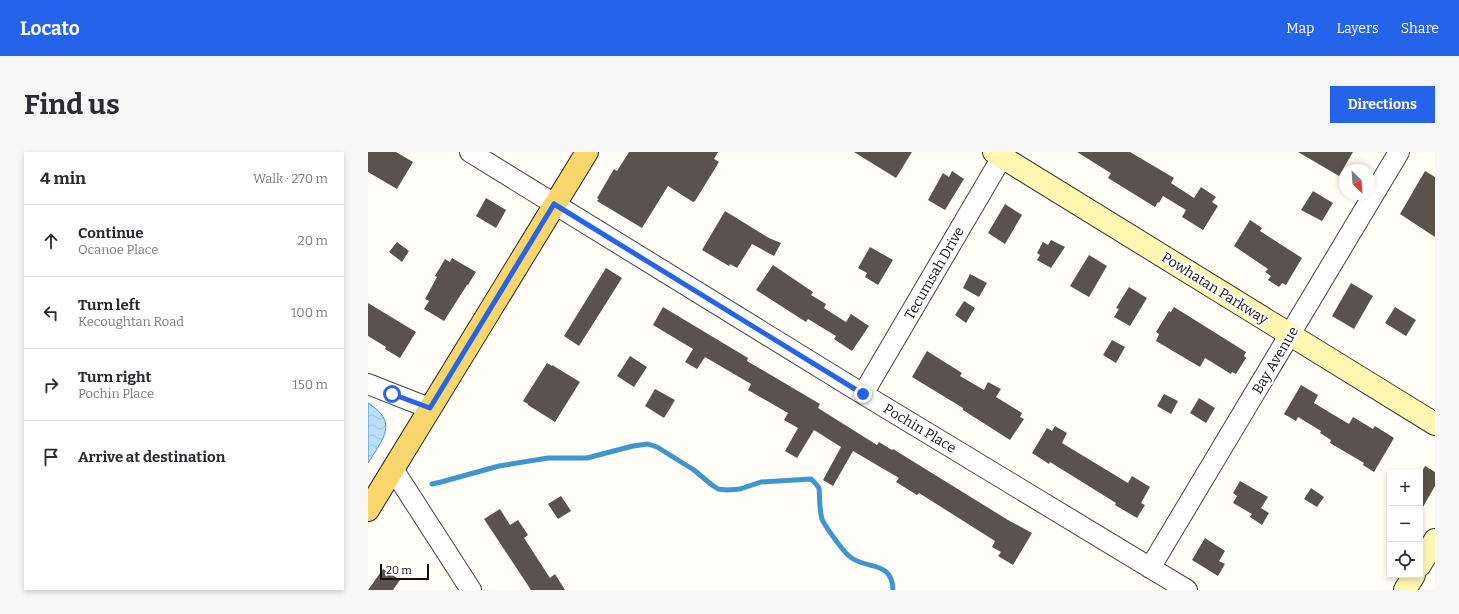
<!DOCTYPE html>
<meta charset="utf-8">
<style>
:root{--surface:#fff;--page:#f7f7f7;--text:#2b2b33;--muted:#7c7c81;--line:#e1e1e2;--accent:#2563eb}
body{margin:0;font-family:Bitter,serif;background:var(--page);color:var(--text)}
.controls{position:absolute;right:12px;bottom:12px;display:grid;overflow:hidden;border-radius:0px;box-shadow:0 2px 6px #0003}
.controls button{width:36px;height:36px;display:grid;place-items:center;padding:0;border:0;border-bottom:1px solid var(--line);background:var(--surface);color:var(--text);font:20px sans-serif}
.compass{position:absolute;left:971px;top:12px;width:36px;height:36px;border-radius:50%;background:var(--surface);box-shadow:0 2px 6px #0003;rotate:155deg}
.scale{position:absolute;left:12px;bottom:10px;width:49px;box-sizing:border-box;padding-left:4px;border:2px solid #111;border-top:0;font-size:11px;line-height:14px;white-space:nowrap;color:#111;-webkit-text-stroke:3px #fff;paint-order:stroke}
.stop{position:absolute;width:12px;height:12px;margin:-9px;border:3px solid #2563eb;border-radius:50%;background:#fff}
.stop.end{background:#2563eb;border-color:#fff;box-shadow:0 1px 4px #0008}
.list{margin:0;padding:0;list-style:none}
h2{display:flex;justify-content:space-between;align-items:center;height:52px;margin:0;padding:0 16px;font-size:17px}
h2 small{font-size:13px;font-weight:400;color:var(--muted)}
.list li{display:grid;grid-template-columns:26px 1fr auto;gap:12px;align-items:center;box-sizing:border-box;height:72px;padding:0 16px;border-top:1px solid var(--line)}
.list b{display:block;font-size:15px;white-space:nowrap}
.list p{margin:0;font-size:13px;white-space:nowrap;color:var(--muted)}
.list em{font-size:13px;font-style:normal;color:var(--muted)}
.icon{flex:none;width:22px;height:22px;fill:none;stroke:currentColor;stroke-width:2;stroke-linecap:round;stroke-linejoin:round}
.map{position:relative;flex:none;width:1067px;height:438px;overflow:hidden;border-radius:0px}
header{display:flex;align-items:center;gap:24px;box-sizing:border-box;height:56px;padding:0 20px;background:var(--accent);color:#fff}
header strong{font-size:19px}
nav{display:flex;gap:22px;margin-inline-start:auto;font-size:14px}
.intro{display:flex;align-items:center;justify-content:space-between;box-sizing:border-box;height:96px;padding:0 24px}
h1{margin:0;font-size:28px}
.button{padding:10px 18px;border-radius:0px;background:var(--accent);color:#fff;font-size:14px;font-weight:700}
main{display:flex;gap:24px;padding:0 24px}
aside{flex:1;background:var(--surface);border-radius:0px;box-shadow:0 2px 6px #0003}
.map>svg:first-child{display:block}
</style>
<header>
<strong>Locato</strong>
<nav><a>Map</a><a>Layers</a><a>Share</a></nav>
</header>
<div class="intro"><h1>Find us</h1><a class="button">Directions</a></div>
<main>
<aside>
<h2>4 min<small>Walk · 270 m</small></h2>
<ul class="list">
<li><svg class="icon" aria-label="ahead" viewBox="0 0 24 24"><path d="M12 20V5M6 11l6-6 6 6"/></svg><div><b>Continue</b><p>Ocanoe Place</p></div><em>20 m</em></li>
<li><svg class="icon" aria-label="left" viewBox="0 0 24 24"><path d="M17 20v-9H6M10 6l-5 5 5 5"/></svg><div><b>Turn left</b><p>Kecoughtan Road</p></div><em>100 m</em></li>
<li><svg class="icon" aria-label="right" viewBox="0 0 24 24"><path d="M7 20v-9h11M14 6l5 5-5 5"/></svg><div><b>Turn right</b><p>Pochin Place</p></div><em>150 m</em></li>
<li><svg class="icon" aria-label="arrive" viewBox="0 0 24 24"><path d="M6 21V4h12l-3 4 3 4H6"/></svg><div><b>Arrive at destination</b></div></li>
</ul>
</aside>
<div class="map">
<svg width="1067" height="438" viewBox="0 0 1067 438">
<defs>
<pattern id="water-waves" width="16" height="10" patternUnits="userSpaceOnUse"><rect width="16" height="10" fill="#b9e0f7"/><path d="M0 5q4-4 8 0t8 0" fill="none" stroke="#9ebfd3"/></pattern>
</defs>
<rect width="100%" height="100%" fill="#fffdf5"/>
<path fill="url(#water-waves)" stroke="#3f96cf" d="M0,251c31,19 15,36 0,60z"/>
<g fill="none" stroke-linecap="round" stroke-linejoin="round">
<path stroke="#3f96cf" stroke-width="5" d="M64,332l9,-2 58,-16 49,-8h39l46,-12 15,-2 9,3 37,23 18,15 6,4 9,1 13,-1 21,-7 50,-3 5,5 3,4c1,10 0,21 3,31 2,6 21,32 27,37 17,15 43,3 44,34"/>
</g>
<path fill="#5a524d" d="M0,0h28l17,10 -16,27 -29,-17z
M261,0h89l-4,7 5,3 -24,39 -2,1 -25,-16 -26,42 -45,-27 2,-2 -2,-1 17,-29 3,2z
M486,0h58l-16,26z
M709,0h53l44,26 -3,5 23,15 7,-11 15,10 -4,5 6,4 -15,24 -21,-13 4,-7 -23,-14 -4,7 -1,-1 -3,5 -47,-29 3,-5 -2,-1z
M930,0h55l-14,24z
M584,19l12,8 -19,31 -17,-10 15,-27 6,4z
M1057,19l10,6v60l-35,-23z
M945,39l20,12 -11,18 -21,-11z
M118,46l20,12 -10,18 -20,-12z
M637,52l17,11 -17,29 -17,-11z
M357,59l44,27 12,5 -7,13 -22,-12 -15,24 -7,-4 -1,2 -27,-16z
M882,68l12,8 -2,3 42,27 -16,27 -4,-2 -3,4 -11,-7 3,-4 -6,-4 3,-3 -34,-23z
M683,88l14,7 -14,21 -14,-8 3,-5 -3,-2 6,-11 5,3z
M29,90l12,9 -7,11 -13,-10z
M502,95l23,13 -15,25 -13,-8 2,-4 -9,-5z
M721,103l18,11 -18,31 -19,-11z
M84,106l24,14 -8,13h-1l-23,36 -20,-12 5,-8 -4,-2 12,-22 -2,-1 10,-17 5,3z
M405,113l40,27 -2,3 15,9 -2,4 22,14 5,-8 18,12 -17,25 -18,-12 2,-3 -28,-17 -2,3 -50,-32z
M238,116l16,10 -43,68 -15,-10z
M602,122l17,9 -8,14 -16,-9z
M983,131l22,13 -19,33 -22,-13z
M761,135l18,11 -17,28 -16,-9 5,-8 -3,-1z
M596,149l11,7 -9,15 -11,-8z
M0,151l48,29 -16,26 -15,-9 1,-2 -18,-11z
M295,155l85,51 -1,3 73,43 -2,4 59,37 2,-3 13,8 1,-1 115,71 24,13 -19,32 -15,-9 3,-4 -9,-5 3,-6 -76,-48 -2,2 -21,-13 3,-4 -46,-27 -20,35 -10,-6 18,-33 -27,-17 -17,28 -12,-7 13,-23 -14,-8 4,-7 -40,-23 3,-6 -46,-27 -8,12 -12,-7 8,-13 -40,-24z
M806,155l72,45 -2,4 2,2 -10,16 -4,-2 -1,2 -26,-16 -5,9 -44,-26 3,-7 -3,-2 13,-21 2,1z
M1027,155l21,13 -10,16 -21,-13z
M744,188l13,7 -9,16 -13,-8z
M559,199l35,22 -2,3 24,14 4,-8 13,7 -5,8 26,16 -2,4 4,2 -14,21 -47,-30v-2l-51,-31z
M262,204l17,11 -13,20 -17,-11z
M179,211l5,3v-1l28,17 -25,40 -27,-17v-1l-5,-3z
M933,233l17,10 -4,8 35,21 4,-7 20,12 2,-3 19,12 -20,34 -11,-7 1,-2 -34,-20 1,-3 -11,-7 1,-2 -23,-14 -2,4 -12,-7z
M287,237l20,11 -11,18 -19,-12z
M796,242l14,7 -7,13 -14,-8z
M831,246l16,10 -9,15 -16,-10z
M687,274l12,7 -5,10 66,40 4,-7 18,11 -9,16 4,2 -8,13 -22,-13 1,-2 -66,-41 -1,2 -17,-11 15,-25 5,3z
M1057,314l10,6v14l-15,26v-37z
M872,329l28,16 -7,11 8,5 -7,12 -12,-8 2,-3 -19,-11 4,-7 -4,-3z
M943,336l13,9 -7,10 -13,-8z
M193,344l10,15 -13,8 -10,-15z
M132,357l10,16 8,-5 10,15 -4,3 26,40 5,-4 10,16h-34l-47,-71z
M837,386l20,13 -6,10 6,3 -7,12 -26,-16z
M15,417l17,11 -7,10h-25z"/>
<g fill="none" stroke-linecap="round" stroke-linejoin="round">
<defs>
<path id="street" d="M102,0l393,242 324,196
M0,232l61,24
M495,242l142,-242
M25,317l78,121
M782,416l249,-416"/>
<path id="secondary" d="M626,0l441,272
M1052,413l15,-25
M1037,438l9,-15"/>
<path id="primary" d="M0,358l219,-358"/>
</defs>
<use href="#street" stroke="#444" stroke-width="22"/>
<use href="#secondary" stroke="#333" stroke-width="24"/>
<use href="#primary" stroke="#222" stroke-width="24"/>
<use href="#street" stroke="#fff" stroke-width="20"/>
<use href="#secondary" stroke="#fff6b0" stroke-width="22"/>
<use href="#primary" stroke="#f9d66b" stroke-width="22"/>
</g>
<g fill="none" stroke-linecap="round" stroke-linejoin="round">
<path stroke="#2563eb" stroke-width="5" d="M24,242l38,14 124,-204 309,190"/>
</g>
<g text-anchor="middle" stroke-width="4" stroke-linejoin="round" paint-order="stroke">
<g font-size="14" fill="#111" stroke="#fff">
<text transform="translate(566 121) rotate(-60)" y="5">Tecumsah Drive</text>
<text transform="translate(847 136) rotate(32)" y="5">Powhatan Parkway</text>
<text transform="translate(907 208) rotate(-59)" y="5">Bay Avenue</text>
<text transform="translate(552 276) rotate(31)" y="5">Pochin Place</text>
</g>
</g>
</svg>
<div class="controls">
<button>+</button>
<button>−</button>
<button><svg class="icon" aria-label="locate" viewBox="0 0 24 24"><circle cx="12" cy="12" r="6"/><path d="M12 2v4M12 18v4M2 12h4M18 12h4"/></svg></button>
</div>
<svg class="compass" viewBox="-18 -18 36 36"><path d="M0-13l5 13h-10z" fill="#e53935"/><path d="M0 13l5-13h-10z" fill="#7c7c81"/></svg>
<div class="scale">20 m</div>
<div class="stop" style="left:24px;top:242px"></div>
<div class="stop end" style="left:495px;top:242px"></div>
</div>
</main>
